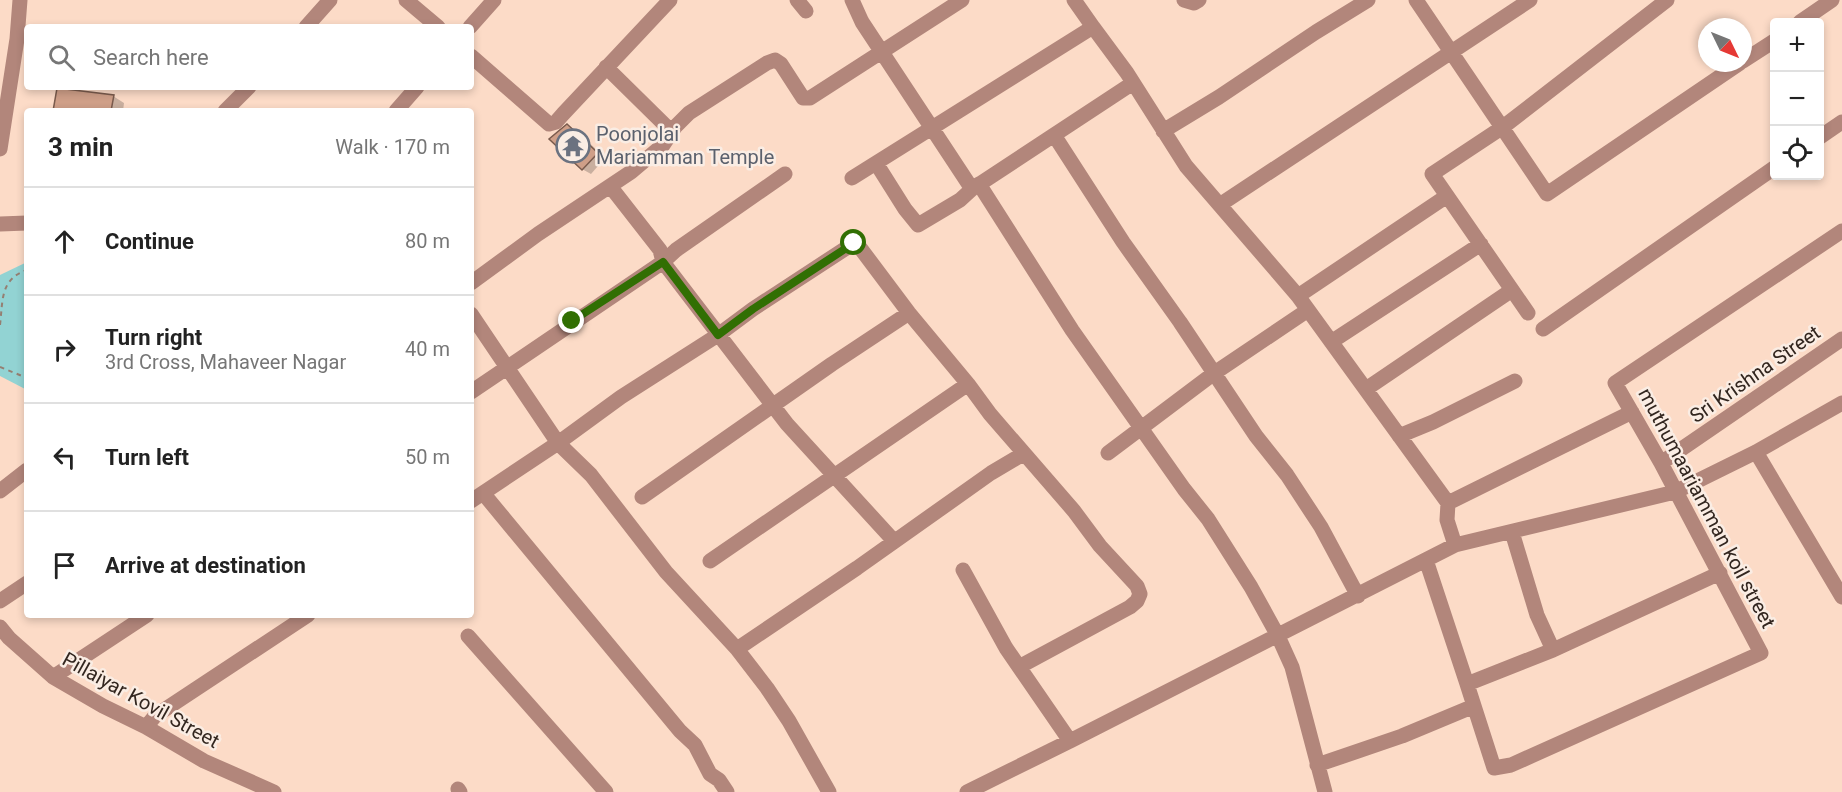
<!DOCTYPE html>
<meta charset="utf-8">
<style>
:root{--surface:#fff;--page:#f2f2f2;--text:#222;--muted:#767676;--line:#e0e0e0}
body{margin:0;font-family:Roboto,sans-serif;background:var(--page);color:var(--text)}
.controls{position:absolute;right:18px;top:18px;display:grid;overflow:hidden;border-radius:6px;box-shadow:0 3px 9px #0003}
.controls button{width:54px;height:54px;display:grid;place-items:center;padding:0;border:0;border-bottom:2px solid var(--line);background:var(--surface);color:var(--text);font:30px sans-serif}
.compass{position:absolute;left:1698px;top:18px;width:54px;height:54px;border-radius:50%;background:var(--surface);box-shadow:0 3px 9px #0003;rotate:133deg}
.stop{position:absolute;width:18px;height:18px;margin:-14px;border:4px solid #316f03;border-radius:50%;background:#fff}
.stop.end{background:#316f03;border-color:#fff;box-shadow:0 2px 6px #0008}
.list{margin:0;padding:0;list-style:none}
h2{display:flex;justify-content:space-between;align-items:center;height:78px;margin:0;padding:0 24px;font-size:26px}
h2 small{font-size:20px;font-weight:400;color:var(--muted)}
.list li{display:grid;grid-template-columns:39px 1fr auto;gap:18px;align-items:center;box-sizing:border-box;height:108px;padding:0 24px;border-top:2px solid var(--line)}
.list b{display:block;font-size:22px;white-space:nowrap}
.list p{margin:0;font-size:20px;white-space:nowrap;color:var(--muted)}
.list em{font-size:20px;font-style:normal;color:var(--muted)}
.icon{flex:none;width:33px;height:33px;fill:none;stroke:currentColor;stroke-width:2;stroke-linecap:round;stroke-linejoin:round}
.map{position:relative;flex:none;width:1842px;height:792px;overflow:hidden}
.search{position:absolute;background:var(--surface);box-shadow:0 3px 9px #0003;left:24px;top:24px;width:450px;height:66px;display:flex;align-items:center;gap:15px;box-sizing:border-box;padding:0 21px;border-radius:6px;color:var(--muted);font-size:22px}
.panel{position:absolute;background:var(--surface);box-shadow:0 3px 9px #0003;left:24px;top:108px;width:450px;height:510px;border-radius:6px}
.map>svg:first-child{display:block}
</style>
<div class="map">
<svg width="1842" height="792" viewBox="0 0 1842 792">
<rect width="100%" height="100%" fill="#fcdbc7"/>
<path fill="#92d3d3" d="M27,262v128l-27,-14v-101z"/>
<path fill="#0003" d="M113,96l11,7 -1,8h-68z
M567,126l9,4 29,28 -14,16 -9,-5z"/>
<path fill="#cf9f88" stroke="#7a5b4d" stroke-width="1.5" d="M57,88l57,7 -3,16h-58z
M567,124l31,29 -16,17 -33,-31z"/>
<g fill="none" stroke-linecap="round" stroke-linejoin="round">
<path stroke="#957f72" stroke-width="2" stroke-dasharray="4.5 4.5" stroke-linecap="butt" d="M0,325c3,-25 0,-46 27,-55
M0,367l27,11"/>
<path stroke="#b2867b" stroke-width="15" d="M406,0l32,27
M797,0l9,11
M852,0l10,22 110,167
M1074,0l19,27
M1184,0l10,3 5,-3
M1416,0l131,194 193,-131
M1800,22l32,-22
M306,27l24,-27
M470,27l24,-27
M471,56l78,68 7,-2 7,-8 107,-114
M1743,61l31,-20
M606,67l66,65
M225,111l24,-24
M396,111l21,-24
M1163,131l56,-34 97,-65 52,-32
M1054,135l69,107 57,80 76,114 31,39 34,52 37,69
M1820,137l22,-15
M0,149l17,-110 3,-39
M876,163l29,46 13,16 42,-25 12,-11 161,-106
M852,178l241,-151 34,46 59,93 112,130 150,207 184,-91
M979,184l93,146 112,159 24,30 43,68 27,49 14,31 33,125
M610,186l50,64 3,12 124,162 107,117
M1221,204l309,-204
M0,224l27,-1
M471,283l67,-49 93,-62 32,-27 12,-18 14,-14 78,-50 8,-3 6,4 22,34h7l152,-98
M1298,296l149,-100
M1528,313l-96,-139 71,-47 164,-127
M471,314l87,129 -87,58
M1543,329l231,-161
M1331,342l150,-98
M1366,389l146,-99
M471,392l192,-130 13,-12 109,-76
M1399,436l34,-14 82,-41
M1756,452l86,145
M1108,453l105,-79 95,-64
M1661,463l181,-124
M0,491l27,-21
M483,493l197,238 15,14 15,29 9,6 8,12
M642,497l190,-133 77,-51
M1448,503l-1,17 8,25
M1512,532l25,83 16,35
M1426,560l41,124 86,-34 167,-77
M710,561l258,-177
M963,570l43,78 64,93 385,-196 220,-53 81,-40 86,-49
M0,601l27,-18
M0,627l9,11 44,39 50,29 43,21 58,34 70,31
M468,636l138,156
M737,649l120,-81 134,-95 32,-19
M53,677l94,-62
M1467,684l27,84 17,-3 250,-112 -100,-190 -46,-80 227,-152
M146,727l9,-11 153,-101
M1317,765l85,-29 72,-30
M458,789l2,3
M829,792l-40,-71 -22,-33 -30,-39 -71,-77 -75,-97 -33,-32 63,-46 97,-62 35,-26 101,-66 4,2 51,68 59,71 22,30 84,97 26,35 37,40 3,8 -3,7 -7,6 -111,60
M967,792l103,-51"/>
</g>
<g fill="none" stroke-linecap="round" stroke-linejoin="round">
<path stroke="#316f03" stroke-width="8" d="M572,321l91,-59 55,73 35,-26 101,-66"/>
</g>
<defs>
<symbol id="temple-ring" viewBox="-11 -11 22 22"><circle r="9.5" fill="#faede4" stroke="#6b7280" stroke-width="1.5"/><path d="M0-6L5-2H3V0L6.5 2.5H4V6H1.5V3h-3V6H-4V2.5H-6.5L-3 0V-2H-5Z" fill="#6b7280"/></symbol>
</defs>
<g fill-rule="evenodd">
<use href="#temple-ring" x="554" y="127" width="38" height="38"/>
</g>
<g text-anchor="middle" stroke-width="5" stroke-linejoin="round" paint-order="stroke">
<g font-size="20" fill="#5b616d" stroke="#faede4" text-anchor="start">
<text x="596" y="141">Poonjolai<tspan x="596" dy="23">Mariamman Temple</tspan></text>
</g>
<g font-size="20" fill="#32261f" stroke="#faede4">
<text transform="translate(1755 374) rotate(-35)" y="7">Sri Krishna Street</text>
<text transform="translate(1707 508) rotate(62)" y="7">muthumaariamman koil street</text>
<text transform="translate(141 700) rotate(29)" y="7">Pillaiyar Kovil Street</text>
</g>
</g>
</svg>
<div class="controls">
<button>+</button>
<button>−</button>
<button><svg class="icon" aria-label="locate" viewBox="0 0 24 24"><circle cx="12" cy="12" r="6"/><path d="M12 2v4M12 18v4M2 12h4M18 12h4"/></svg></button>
</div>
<svg class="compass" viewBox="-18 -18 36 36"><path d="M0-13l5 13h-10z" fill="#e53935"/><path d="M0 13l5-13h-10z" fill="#767676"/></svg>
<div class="stop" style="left:854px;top:243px"></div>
<div class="stop end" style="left:572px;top:321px"></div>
<div class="search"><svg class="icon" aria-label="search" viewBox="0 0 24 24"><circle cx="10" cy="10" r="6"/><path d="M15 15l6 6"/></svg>Search here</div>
<section class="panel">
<h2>3 min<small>Walk · 170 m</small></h2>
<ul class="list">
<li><svg class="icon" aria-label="ahead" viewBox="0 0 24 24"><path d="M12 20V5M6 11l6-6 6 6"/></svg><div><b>Continue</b></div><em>80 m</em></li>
<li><svg class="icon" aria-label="right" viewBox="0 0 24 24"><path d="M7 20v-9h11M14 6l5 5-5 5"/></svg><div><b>Turn right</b><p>3rd Cross, Mahaveer Nagar</p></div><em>40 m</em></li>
<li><svg class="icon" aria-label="left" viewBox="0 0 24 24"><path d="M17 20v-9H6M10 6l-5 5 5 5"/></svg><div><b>Turn left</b></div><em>50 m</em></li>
<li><svg class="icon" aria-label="arrive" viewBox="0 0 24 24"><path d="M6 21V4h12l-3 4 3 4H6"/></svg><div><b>Arrive at destination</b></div></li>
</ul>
</section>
</div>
